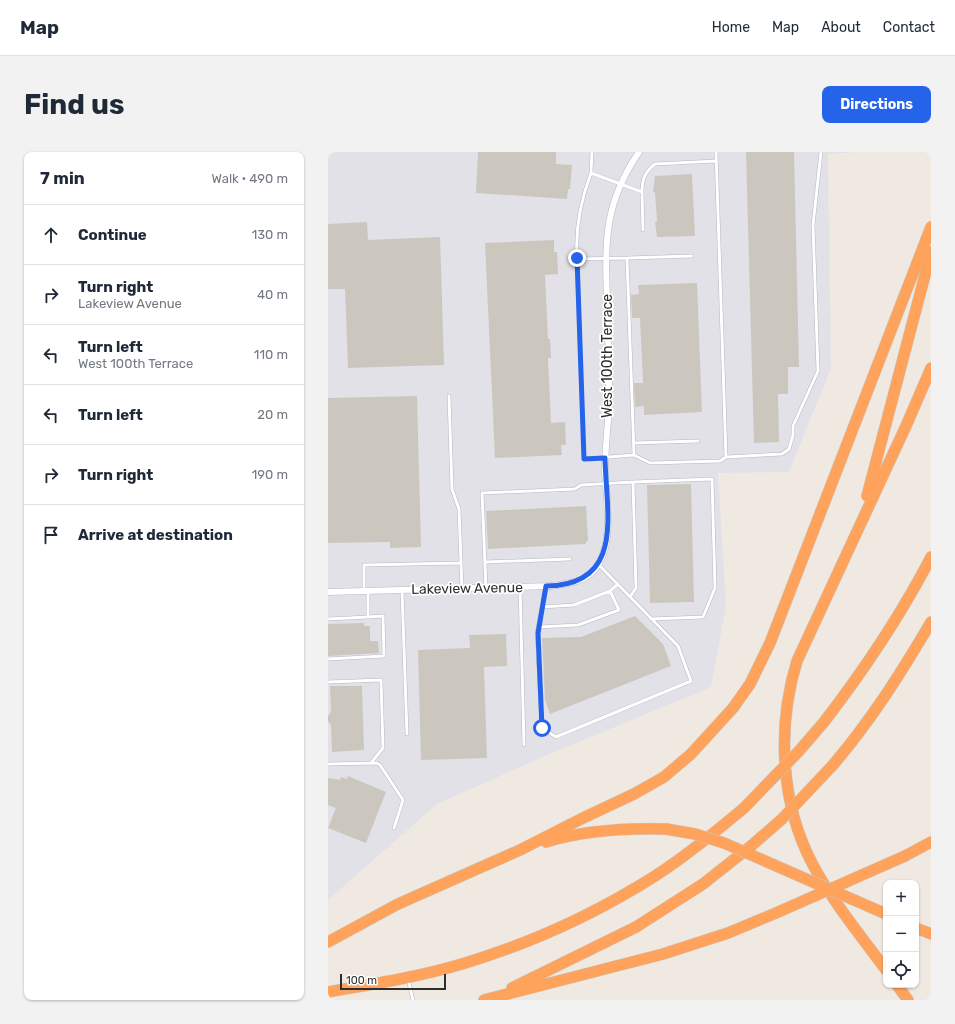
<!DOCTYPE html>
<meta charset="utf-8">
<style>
:root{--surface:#fff;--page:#f2f2f3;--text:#1f2937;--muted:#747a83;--line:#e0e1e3;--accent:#2563eb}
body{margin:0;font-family:Rubik,sans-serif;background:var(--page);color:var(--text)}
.controls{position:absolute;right:12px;bottom:12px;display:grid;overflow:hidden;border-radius:8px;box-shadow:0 1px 3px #0004}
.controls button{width:36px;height:36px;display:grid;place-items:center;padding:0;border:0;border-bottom:1px solid var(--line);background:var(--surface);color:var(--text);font:20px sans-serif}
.scale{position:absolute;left:12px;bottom:10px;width:106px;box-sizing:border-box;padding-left:4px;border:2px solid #2e2e2e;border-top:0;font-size:11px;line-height:14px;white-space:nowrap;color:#2e2e2e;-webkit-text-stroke:3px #fff;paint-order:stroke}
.stop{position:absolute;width:12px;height:12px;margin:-9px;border:3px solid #2563eb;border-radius:50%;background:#fff}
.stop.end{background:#2563eb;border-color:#fff;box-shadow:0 1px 4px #0008}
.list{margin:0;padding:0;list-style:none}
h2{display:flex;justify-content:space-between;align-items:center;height:52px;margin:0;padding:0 16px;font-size:17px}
h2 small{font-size:13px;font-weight:400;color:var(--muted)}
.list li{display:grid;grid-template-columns:26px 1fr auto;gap:12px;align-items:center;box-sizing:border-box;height:60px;padding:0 16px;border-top:1px solid var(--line)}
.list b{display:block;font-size:15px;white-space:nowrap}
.list p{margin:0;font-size:13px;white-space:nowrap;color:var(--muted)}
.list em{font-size:13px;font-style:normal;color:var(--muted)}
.icon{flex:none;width:22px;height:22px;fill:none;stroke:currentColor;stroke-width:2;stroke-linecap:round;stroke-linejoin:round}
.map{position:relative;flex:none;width:603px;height:848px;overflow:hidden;border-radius:8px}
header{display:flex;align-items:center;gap:24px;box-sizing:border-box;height:56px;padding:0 20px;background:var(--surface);border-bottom:1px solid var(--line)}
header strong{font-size:19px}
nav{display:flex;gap:22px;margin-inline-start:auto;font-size:14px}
.intro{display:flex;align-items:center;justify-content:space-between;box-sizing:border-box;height:96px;padding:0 24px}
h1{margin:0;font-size:28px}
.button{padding:10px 18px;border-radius:8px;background:var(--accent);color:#fff;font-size:14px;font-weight:700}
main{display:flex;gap:24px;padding:0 24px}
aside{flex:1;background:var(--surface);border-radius:8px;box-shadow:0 1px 3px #0004}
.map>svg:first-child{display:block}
</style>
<header>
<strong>Map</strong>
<nav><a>Home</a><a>Map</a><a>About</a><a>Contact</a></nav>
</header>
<div class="intro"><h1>Find us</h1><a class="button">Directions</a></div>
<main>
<aside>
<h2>7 min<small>Walk · 490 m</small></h2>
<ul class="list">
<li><svg class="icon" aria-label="ahead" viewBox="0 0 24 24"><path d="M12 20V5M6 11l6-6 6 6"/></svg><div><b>Continue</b></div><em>130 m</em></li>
<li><svg class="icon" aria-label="right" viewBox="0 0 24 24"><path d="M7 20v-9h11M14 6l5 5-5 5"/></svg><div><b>Turn right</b><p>Lakeview Avenue</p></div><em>40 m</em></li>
<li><svg class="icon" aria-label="left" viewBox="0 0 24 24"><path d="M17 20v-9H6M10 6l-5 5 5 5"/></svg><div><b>Turn left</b><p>West 100th Terrace</p></div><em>110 m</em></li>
<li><svg class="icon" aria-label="left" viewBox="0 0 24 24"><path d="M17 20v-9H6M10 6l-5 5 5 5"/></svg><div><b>Turn left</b></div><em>20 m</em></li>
<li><svg class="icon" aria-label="right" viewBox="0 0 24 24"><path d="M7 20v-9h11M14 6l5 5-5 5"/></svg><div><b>Turn right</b></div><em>190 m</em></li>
<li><svg class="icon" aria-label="arrive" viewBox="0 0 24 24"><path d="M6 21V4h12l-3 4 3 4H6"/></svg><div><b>Arrive at destination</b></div></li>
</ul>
</aside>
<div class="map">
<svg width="603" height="848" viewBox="0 0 603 848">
<rect width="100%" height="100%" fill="#efe9e1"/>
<path fill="#e3e1e8" d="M0,0h529l-29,2 3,214 -42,104 -71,1 8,133 -15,81 -171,71 -103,46 -109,96z"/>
<path fill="#cbc7bf" d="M150,0h78v12l16,1 -2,24h-2l-1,10 -91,-6z
M418,0h48l5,215h-11v27h-10l1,48 -25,1z
M364,22l3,62 -38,1 -2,-15 2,-1 -2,-29h-2l2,-16z
M39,70l1,18 72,-3 4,128 -96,3 -3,-79h-17v-65z
M226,88v12h3l1,22 -13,1 3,64h2l1,19h-3l3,65 14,-1 1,23h-5l1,10 -67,3 -10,-215z
M369,131l5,129 -58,3v-9l-9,1 -1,-24h9l-3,-65h-8l-1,-23 8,-1 -1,-9z
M89,244l4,151 -31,1v-6l-62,1v-145z
M363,332l3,118 -44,1 -3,-118z
M258,354l2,34 -3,4 -97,5 -2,-38z
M307,464l28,28 8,22 -121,48 -5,-14 -3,-62 39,-1z
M36,471v3h6v15h8l1,12 -51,3v-32z
M178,482l1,32 -23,1 3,91 -66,2 -3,-110 52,-2 -1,-13z
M2,534h32l2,64 -32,2 -1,-27 -3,-4v-5l3,-4z
M20,624l38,16 -20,51 -38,-15 8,-20 -8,-3v-27l12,2 1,-3 6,2z"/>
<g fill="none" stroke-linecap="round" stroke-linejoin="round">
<defs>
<path id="lane" d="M263,21l1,-21
M314,40c0,-13 3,-20 13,-28l61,-3
M299,106l7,197 -50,4 -7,-200z
M299,106l65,-2
M249,107c-2,-31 3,-57 14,-86l51,19 1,38
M121,244l3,93 7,20 3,80
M306,291l64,-2
M306,303l16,8 70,-2 6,-4 -10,-305
M398,305l56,-3 7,-5 4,-14v-9l25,-55 -5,-146 8,-73
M305,330l79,-3 3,109 -12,29 -52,2
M157,410l85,-3
M192,435l4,158
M218,435l-9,46 5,95 14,9 135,-56 -13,-35 -79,-81
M158,436l-4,-95 93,-4 6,-4 52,-3 3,106 -6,9
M74,438l5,144
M36,439v-26l97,-2
M214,455l32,-2 36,-14
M0,467l40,-2v-26
M211,475l39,-2 41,-15 -9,-19 8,-7
M0,507l56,-3 -1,-40 -15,1
M0,530l53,-2 2,68 -12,15
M0,612l49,-1 3,2 23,35 -9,28
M80,827l5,21"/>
<path id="street" d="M0,440l222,-6c18,-2 38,-4 48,-21 16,-25 8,-67 7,-96 0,-27 5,-54 4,-81 0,-30 -1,-59 -2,-88 -2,-59 -3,-97 32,-148"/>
<path id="highway" d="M539,344l64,-244
M496,570c40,-52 77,-107 107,-165
M505,613c39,-46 68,-92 98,-143
M218,690c39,-12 79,-14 120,-13
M577,704l26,-14
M588,776l15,6
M0,790l70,-38 122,-54 63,-32 51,-24 30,-17 27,-23 42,-46 17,-24 20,-41 161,-416
M558,818c-25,-34 -53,-68 -73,-105 -33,-62 -36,-139 -16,-204l109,-235 25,-58
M569,833l11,15
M184,836l124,-61 67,-43 48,-38
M0,840c45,-8 90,-15 134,-28 67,-20 133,-50 193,-88 31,-20 60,-44 89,-68
M156,848l179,-46 65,-21 48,-20"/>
</defs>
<use href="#lane" stroke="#b4b7c1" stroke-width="4"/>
<use href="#street" stroke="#b4b7c1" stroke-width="7"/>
<use href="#highway" stroke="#c9c9c9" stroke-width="12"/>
<use href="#lane" stroke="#fff" stroke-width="3"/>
<use href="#street" stroke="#fff" stroke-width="6"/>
<use href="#highway" stroke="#ffa35c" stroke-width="11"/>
<defs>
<path id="highway-bridge" d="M416,656l55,-57 25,-29
M338,677l29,5 29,9 162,71
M423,694l31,-27 51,-54
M448,761l129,-57"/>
</defs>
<use href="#highway-bridge" stroke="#c9c9c9" stroke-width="12" stroke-linecap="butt"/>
<use href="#highway-bridge" stroke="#ffa35c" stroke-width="11"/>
</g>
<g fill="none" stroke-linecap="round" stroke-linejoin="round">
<path stroke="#2563eb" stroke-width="5" d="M214,576l-4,-95 8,-47c80,-1 60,-73 59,-128l-21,1 -7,-201"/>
</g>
<g text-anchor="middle" stroke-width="3.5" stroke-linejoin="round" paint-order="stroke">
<g font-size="14" fill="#2e2e2e" stroke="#fff">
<text transform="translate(279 204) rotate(-90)" y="5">West 100th Terrace</text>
<text transform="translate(139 436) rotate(-1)" y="5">Lakeview Avenue</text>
</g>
</g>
</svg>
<div class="controls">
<button>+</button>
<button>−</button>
<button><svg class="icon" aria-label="locate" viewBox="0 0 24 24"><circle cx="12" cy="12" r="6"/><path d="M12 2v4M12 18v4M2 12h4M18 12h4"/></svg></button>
</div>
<div class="scale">100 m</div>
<div class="stop" style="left:214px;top:576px"></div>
<div class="stop end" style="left:249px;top:106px"></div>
</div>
</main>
